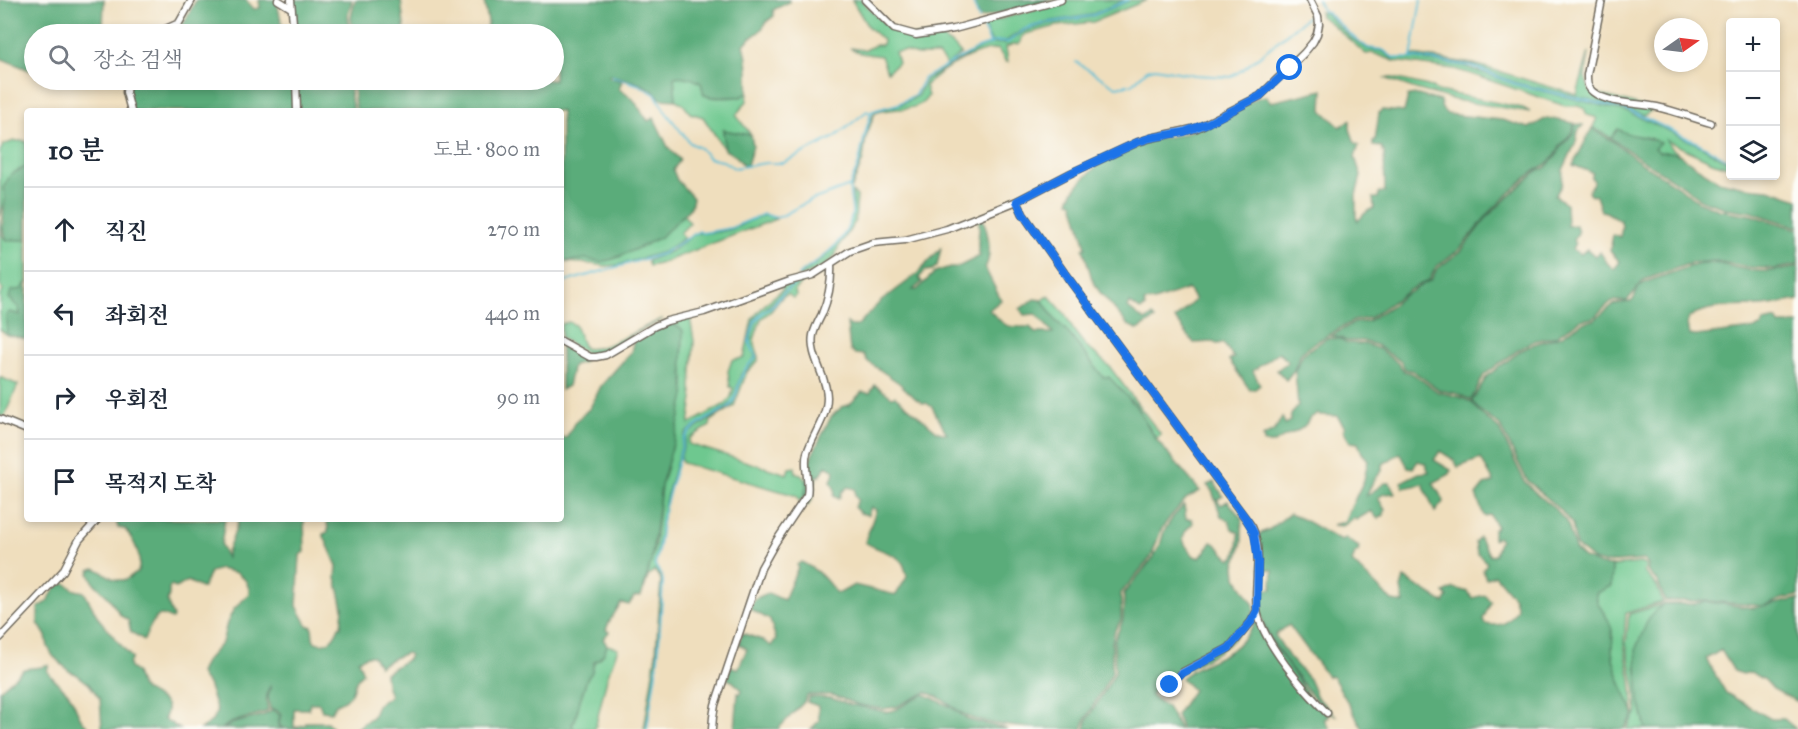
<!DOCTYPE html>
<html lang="ko">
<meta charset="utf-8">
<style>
:root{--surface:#fff;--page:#f2f2f3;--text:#1f2937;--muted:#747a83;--line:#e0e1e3}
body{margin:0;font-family:"IM FELL Great Primer","Noto Serif KR",serif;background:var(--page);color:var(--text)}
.controls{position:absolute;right:18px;top:18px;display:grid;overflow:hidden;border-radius:6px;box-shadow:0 3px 9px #0003}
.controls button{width:54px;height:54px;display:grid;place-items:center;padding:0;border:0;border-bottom:2px solid var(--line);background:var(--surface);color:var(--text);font:30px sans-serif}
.compass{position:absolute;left:1654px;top:18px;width:54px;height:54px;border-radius:50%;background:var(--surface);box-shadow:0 3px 9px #0003;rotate:76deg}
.stop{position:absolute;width:18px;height:18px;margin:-14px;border:4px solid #1a73e8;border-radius:50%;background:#fff}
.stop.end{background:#1a73e8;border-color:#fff;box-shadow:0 2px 6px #0008}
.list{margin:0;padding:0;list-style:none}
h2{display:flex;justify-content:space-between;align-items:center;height:78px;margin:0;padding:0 24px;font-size:26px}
h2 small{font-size:20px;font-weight:400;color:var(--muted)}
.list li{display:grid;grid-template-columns:39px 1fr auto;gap:18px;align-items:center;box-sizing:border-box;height:84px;padding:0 24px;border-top:2px solid var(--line)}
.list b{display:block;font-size:22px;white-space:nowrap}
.list em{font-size:20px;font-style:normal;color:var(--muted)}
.icon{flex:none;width:33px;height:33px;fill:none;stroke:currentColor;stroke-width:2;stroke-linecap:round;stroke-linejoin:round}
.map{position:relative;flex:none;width:1798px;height:729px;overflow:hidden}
.search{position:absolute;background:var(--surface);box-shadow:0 3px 9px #0003;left:24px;top:24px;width:540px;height:66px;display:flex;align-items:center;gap:15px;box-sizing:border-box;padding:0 21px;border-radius:33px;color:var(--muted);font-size:22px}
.panel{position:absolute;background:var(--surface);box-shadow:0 3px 9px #0003;left:24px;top:108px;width:540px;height:414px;border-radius:6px}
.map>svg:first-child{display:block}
</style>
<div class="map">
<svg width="1798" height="729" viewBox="0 0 1798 729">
<rect width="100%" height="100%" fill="#fdfcf7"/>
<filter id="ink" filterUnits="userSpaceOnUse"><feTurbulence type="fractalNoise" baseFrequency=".0167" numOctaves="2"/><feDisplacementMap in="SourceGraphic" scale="12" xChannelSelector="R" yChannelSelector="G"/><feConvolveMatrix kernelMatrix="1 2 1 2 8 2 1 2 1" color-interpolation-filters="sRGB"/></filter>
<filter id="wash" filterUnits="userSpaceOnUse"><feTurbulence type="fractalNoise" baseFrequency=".008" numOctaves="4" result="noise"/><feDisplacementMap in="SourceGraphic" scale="24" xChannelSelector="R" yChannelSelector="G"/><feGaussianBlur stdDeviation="1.35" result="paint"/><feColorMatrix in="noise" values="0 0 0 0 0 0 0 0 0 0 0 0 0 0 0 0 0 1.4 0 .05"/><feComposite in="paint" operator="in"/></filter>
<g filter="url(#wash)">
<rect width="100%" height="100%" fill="#efdebd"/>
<path fill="#6ec88f" stroke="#4c7a5d" stroke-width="1.5" d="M852,0h9c27,29 40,42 82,34v5l11,7 7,8 -14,11 -9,-10h-21l-13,-4 -9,1 3,11 -11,9 -6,-16 -21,-3 -10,-5 14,2 12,-5h6l1,-5 -15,-13z
M1069,0h56l-35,15 -44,7 -22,7 -18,12 -15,1 -8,-18z
M1131,0h16l-54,22 -36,4 -31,8 -4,3 -1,5 -3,2h-4l-8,3 2,15h-2l-8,-13c-23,1 -58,20 -73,37l3,10c-9,18 -35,10 -53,17l-9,24 -3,23 -11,28 -1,-2 9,-22 5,-29 10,-24 24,-6 13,-6 5,-3 9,-17 52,-30 13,-5 15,-1 19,-12 22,-7 44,-7z
M1319,12l6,1 25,24 18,12 14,2 10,7 25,1 46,7 54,19 111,27 73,34 29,17v5l-18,-6 -46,-22 4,6 10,9 -9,-3h-12l-4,-4 -4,-10 -25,-4 -8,-5 -7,9 -18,-11 4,-9 -10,-3 -3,-7 -6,-2h-13l-94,-32 -17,-5 -60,-8 -21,-8 -7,1 -37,-32 -9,-6z
M1589,52l-4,25 5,15 63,17 -9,7 -16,-7 -111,-26 -45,-18 -60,-8 1,-2 61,9 103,31z
M682,76l10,2 9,5 3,12c10,4 35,4 44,-2l-1,8 -11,14 15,20 -28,-5 2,20 -22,-33 -13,-4 -7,-9 -7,-4 -2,-23z
M1389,77l39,9 10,5 85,17 7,4 -75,-12 -39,-11 -31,-11z
M14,141h12v26l-15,7 -11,42v-64l3,-7z
M852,192l5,4 -2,26 -17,26 -3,8 -7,7 -15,9 -14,5v-2c22,-14 47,-32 53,-59 2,-8 0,-16 0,-24z
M683,214l7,9 -10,10 4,5 -21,14 -44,13 -13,1 -22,-3 -23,-1 25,-3 15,3 19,-5 4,-4 19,-7 19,-10z
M767,215l9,4 -117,45 -10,2 -2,-5 24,-10 25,-18c9,0 30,-1 39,-5 11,-5 20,-12 32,-13z
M0,219l2,17 4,4h21v42l-12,21 4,5 1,7 -10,-3 -4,3 1,20 -7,-6v-34l3,-4 -3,-6z
M829,268l1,5c-11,-1 -28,8 -35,17l1,6 -3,2 -5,-4 -5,2 -12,15 -10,8 -7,21 4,15v6l-11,11 -13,34 -23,15 -1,5 -20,12 -1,6 98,30 2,-6 6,-1 1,6 5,1c9,11 6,16 -1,28l-3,-6 -115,-33 -2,-5 7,-24 43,-27 3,-4 10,-29 13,-16 -6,-17 6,-20 7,-9 11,-7 10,-12 14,-11z
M795,281l-41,39 -5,21 6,15 -1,3 -13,15 -8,27 -5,5 -36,22 -7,6 -19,64 -11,67 7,16 -5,78 -11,70h-2l12,-76 5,-73 -7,-10 -6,7 -4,12 11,-45 6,-58 16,-56 7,-50 -2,-21 1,-14 -2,-17 -13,-5 22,-6 4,24 -3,46 2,12 -4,25 36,-20 6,-7 2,-9 -3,-1 -2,-16 4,-11 12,-2 8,-39 15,-17 16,-13 -2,-3z
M1049,296l16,18 9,17 10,13 25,22 52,69 -5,4 -21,-35 -32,-27 -38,-48 -9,-8 -14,-21z
M663,319l-27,14 -28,18 -12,3 -10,-1 -25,-15v-14l8,-2 6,3 9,23c20,5 58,-22 79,-29z
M0,377l18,8 -14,32 -4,-1z
M1641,563l5,3 -2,6 13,14 6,16 -37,11 -2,31 7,36 3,32c-7,-10 -22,-50 -22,-62 0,-8 2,-15 -1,-23 -3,-13 -16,-21 -15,-34l15,-7 1,-20z
M1664,604l-9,7 -19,52 3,38 7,28h-19l10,-17 -2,-25 -9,-43 3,-30z
M607,645l11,3 -11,30 -12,51h-21l-2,-5 3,-4 5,-20 7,-21 5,-7 2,-10c7,-3 11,-10 13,-17z"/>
<path fill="#5aac7a" stroke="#426c52" stroke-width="1.5" d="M0,0h104l-1,30 -3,4h-66v38l-34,-14z
M196,0h50l8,9 6,-1 -1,-8h16l2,3 6,26h7l1,5h-133l19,-7 7,-4z
M292,0h60l-4,14 2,20h-54z
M355,0h46l4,34h-52l-2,-17z
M479,0h310v2l-16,8 1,6c-10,6 -7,8 -14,15 -6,5 -12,8 -16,14 4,12 5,36 4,48l-7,4c-12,-1 -25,2 -37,-2l-3,-12c-9,-5 -17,-8 -27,-6l2,23 -15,-1c-11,-15 -34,-20 -51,-24l-1,2 13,4 -3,8 14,10 15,22 6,-3 14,29 12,13 -7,10 4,10 16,18 -2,9 -29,29 -19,10 -30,13 -12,3 -15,-3 -25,3v-151h-204c-4,-11 -4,-20 -3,-31h200v-46h-70l4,-12 -4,-21z
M974,0h79l-72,18 -6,-10 1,-5z
M131,80h162l1,31h-161l-5,-18z
M297,80h54l-1,16 4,15h-55z
M1323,90l-1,20 18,17 10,-7v9l5,14 4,2 -4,12 6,19 -5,19v22l2,4 7,-8 9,-5 -1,-10h5l1,-5 6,-1 -1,-41h-2v-4l-9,-1v-4l2,-1 4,-28 3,-3 22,2 4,-16 10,-1 22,6 2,8 5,5 55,6 27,8 18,-10 27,5 -1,8 -13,15 -5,10 -10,9 -8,4 -16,13 -32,31 -30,37 -23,17 -7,13 -18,9 -42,29 -16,3 -37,21 -15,11 -7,17 -8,10 -9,-10 11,-8 -9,-10 -26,19 7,14 -5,4 -5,1 -21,-30 5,-2 -11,-15 -6,1 -4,-2 -19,1 -19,-24 20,-19 -7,-11 -34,12 -10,1 1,6 -5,2 -10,-7 -2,5 17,13 7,-5 3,3 -17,11 -10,-5 -29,-34 -7,-12 -9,-31 3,-1 -13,-45 -4,-1c6,-22 48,-52 69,-58 16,-5 35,-5 50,-11 24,-11 48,-23 71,-35l7,-1 5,6z
M1575,124l8,1 -5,6 -2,11 -13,28 -1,14 -7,12 11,7 1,23 9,-1 2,8 -5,7 2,4 -3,5 9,5 6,-5 8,7 5,-4 8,12 6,5 6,-7 -10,-11 3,-16 7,2 2,-9 -1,-7 -15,-9 -5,-1 -5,-15 -6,-2 -2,-3 3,-3 3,-8 -3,-2 2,-5 -20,-8 19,-37 22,14 27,21 38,24 20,15 21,8 31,5 47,14v36l-23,4 -29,-2 -30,-6 -25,2 -47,17 -17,21h-15l-19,17 -12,2 -25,16 -22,5 -13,7 -37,27 -13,25 -13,-6 -19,-4 -26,-19 -8,-2 -4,-7 -25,-17 -14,-4h-16l-5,-3 -10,-2 23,-13 14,-2 23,-15 12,-10 28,-16 6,-11 24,-18 26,-34 35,-33 16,-14 7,-2 12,-13 4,-8 13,-15z
M1618,129c12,8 27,7 42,13l-5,6 4,4h12l9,3 18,13 21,13 26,6 24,2 29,10v28l-47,-15 -26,-4 -24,-8 -19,-15 -39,-24 -32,-23z
M723,130l28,5 2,11 -6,19 -3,1 -8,-10 -11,-6z
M27,154v86h-21c-6,-12 -2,-28 -1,-43 0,-3 -2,-6 -2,-9l8,-14 15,-7z
M982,217c6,14 11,37 3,51l16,32 -12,10c18,18 15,17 41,17l5,6h18l-17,-19 -12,1 -4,-6 14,-10 8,1 14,21 9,8 38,48h6l26,28 21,34 44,52 -13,7 -17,19 -9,13 -10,27 -30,36v27l-6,10 -3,12v31l-27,47 -3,9c-37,0 -76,0 -111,-11 -16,-7 -27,-21 -45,-26l-30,15 -13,2 -24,-4 -27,-10h-25l-3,7 -26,27h-43l3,-36 2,1 2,-4 -10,-9 -5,-2 4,-13 7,3 9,-20 -8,-5 3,-11 20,7 9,6 5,-7 -6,-19 -20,-11 4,-10 14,-6 16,7 14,-33 -1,-2 4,-3c17,8 24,16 35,31h4l14,-8 42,10 11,-18c-1,-4 -2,-11 -5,-15 -7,-10 -27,-12 -37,-20l11,-32 -5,-3 -3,8 -8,-2 -6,-6 4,-7 -3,-4v-7l-7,-2 -6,5 -3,7 -5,-3 1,-6 -4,-9 4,-10 -9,-5 -6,10 -3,-1 -5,25 -5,6 -3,-2 4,-38 4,-11 19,-38 11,-10 7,-2 13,-13 8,1 5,-8 17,12 3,-1 43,36 9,2 -15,-27 -6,-4h-3l-7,-4 -17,-16 -32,-22 -3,-6 -9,-1 -5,-4 -3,-27 4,3h6l23,-24 36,-27 25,-27 -4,18 -5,4 -7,1 -6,7 3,4 -9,8h4l18,-18 12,-4h9l24,-12c-6,-13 2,-25 -2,-37z
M1706,263c14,-1 25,4 38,6 19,4 36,2 54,-2v33c-13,2 -26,6 -38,6 -25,1 -48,-2 -71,11l-2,7 2,11 7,1 57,-7 8,-2 3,-5 12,-3 3,5h19v272l-16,3 -19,7 -55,-5h-43l-7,-19 -11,-11 1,-6 -4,-5 -40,3 -11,-3 -11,-9 -6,-5 -4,-22 -11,-13 -34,-31 -27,-54 -21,-16 -7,-9 15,-25 35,-26 12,-6 27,-8 21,-13 12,-3 20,-16 16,-2 3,-2 6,-13 7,-5 45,-16z
M27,282v57l-20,-4 -1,-20 4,-3 10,3 -1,-7 -10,-10 2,-7 11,-2z
M668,323l13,5 2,3 -1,28 3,36 -8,35 -16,56 -10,77c-5,11 -5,22 -10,33l-7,1 -5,8 -8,-2 -12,19 -3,8 3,2 -6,7 4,6c-2,8 -5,13 -13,17l-2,10 -5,7 -7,21 -5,20 -3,4 2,5h-218l17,-13 4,-11 13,-9 -4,-12 -1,-11 23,-14 2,-4 -3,-2 -11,4 -17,9 -6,-10h-6l-9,4 5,13c-17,13 -2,21 -27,31l-5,8 -9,-1 -3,-8h-9l-1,6h-15v19l12,-4v-2h21l4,4 1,3h-45l-6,-2 -2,-4 2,-9 -5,-4 -6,-1 -2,-12 3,-12c-5,7 -5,17 -3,25l-3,2 -35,11 -9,6h-21l12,-8 5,-10 -9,-27 -6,-6 -2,-5 5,-11 17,-19 5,-20 7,-14 15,-15v-5l-3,-8 -9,-8 -17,-4 -10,3 -7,16h-2l-13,-7 -12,7 -5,-2 -2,2v7l-2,6 6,16 -1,2c-4,-1 -7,-4 -11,-4 -6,-1 -15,20 -17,25l-13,-8 -3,-12 -7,-4 -12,-18 -15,-15 -5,-10 1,-3 4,-2c11,3 20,16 32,11 4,-1 7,-6 12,-7 5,-16 -4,-31 -13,-43l-7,-1 -2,-9h109l-4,26 6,14v-7l11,-29v-4h66l1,33 -5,3 -3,51 11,20h4l1,12 2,4c13,5 20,-4 24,-15h2l2,-19 -7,-30 1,-12 -14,-32 5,-2 -1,-13h234v-81h5l9,-16 15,-14 11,-22 30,-34 3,-13z
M1327,338l13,1 6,4 19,1 14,5 20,15 5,7 9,3 25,18 22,5 11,5 8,10 20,17 26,53 13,13 14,11 13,14 3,5 7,24 9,9 17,7 11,1 -1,20 -15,7c-1,13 12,21 15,34 3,8 1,15 1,23 0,12 15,52 22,62l-1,5 -9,12h-261l-30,-52 -6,-1 -38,-51 -14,10 14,22 20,22 8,18 18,18 -7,-2 -15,-16 -40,-52 -14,-34 1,-22h12l1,-19 -13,-1 -3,-34 13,-6 19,-15c22,6 33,19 53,27l3,-3 14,9 -1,5 -3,1 -3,9 40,39 12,2 -3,-15 3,-10 40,25 4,-6 -4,-4 10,-5 14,4 4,6 13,-3 6,7 -8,17 2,5c16,3 24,0 32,-15l-3,-11 -19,-23 -9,4 -3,-9 4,-7 -10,-10 -2,-11 4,-5 11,19 5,-1 5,-16 -2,-2 -5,2v-9l4,-3 -7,-12 -6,1 -8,-21 8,-10 10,-3 -13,-23 -23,8 -4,-7 -14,-9 -6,9 17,10 -1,4 -17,9 11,18 -9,11 -12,-28 -19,4 -3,-6 18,-9 10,-1 -4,-9 -7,-2 -5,7 -5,-1 -8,-14 -18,12v6l-8,9 -8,16 19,-13h5l5,10 -11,1 -6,4 7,12 -1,5 -6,4 -7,-8 -15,9 -2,-2 -11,8 -11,-1 12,-3 20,-42 4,-20 -6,-7 -4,-10 -8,-1 -7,-12 2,-3 -8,-11 -17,-1 -2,-2 -9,6c-6,14 -24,15 -34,24h-11l-1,-6 12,-7 7,-13 3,7 5,-3 1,-6 7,-10 -3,-34 8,-17z
M561,343l24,13 -1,6 -11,3 -5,21 -7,4z
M1214,482l9,14 -6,4 4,5 7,-4 14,18v22l-3,13 -4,11 1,12 18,28v6l-5,11 -21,23 -15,10 -34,18 -12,10 -6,-2 -10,14 16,12 13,22h-95l2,-9 28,-47 -1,-32 9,-21 1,-27 29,-35 7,-13 4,-14 9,-14 11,-12 2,14h6l1,4c-15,13 -11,20 1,33l6,2 12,-16c9,3 11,13 19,17l4,-2 3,-11 1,-13 -7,-4 -3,-8 -8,-5 -9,-25 -5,-6z
M65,583l10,7 9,2 15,27 33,39 -3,6 1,4 6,4c2,7 3,13 9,18 10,9 30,10 19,29l16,10h-78l-2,-30 -11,-15 -13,-10 -7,-3 -16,-15 -5,-9 -2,-11 -8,-13v-15l9,-6 9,-15z
M1798,599v103l-25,-13 -8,-9 -14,-8 -8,2 -9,-3 -13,-21 -15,9 20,34 45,26h13l12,10h-150l-7,-28 -3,-53 11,-26 8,-11 9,-7h28l17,-2 44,6z
M1258,618l53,82 18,17 -5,2 6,10h-148l-6,-14 17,-25 -12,-12c14,-12 33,-17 49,-27 12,-8 21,-21 28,-33z
M45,665h4v2l-2,2 1,3c5,8 13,13 20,21 9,12 8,24 22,36h-90v-39l24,-21 18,-2z
M924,694l27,13 18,13 38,9h-196l8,-8 -1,-15 -11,-4 2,-5 22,1 17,6 38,8 9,-2z
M273,710l7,5 -2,9 2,4 5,1h-62l8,-5 33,-9z"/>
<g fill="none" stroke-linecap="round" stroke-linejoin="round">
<path stroke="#57bdd5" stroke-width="2" d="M972,0l7,19
M1318,0l5,11 5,2 23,22 17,13 15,2 11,8h22l55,8 45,18 112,26 74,35 28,16
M981,24l9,19
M1411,58l10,-58
M1076,62l40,25 16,-3 15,-14 8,-2 40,7 36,2 14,-9 67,-55
M612,76l27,9 17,10 9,16 25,32 10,5 9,10 14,3 11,7 32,-5h17l52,-26 32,-26 3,2
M798,275c21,-15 50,-33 54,-61 1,-9 -4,-19 -2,-28 1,-7 6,-14 8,-21 5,-19 7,-37 14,-54l26,-7 17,-9 9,-17 54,-30 17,-6h13l17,-13 21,-6 45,-7 37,-16
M561,283l101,-29 37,-23 3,2 29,-5 33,-14 9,3h7l29,-16 41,-15
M647,729l11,-70 5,-78 -1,-4 -7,-12 4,-19 4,-31 21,-76c6,-13 33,-25 46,-33 12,-15 4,-30 25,-47l1,-3 -7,-15 6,-20 8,-9 10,-7 10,-12 14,-11"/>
</g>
</g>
<g filter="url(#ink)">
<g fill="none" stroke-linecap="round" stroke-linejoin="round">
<defs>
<path id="minor" d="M278,0l13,8
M291,0l3,34
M865,0l29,29 22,6 38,-6 107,-29
M1602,0l-15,75c0,8 0,12 6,17 15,12 46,11 64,15 18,4 36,11 54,16
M154,34l25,-11 13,-23
M128,80l-2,12 5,19
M296,80l1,31
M1017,201l6,13 45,64 184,249c12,26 1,56 5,83 5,32 48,81 70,103
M561,341l29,16h6l10,-2 49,-29 12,-5 37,-9 86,-31 23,-6 37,-24 23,-8 32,-3 42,-11 70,-28 54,-28 67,-31 13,-4 46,-10 63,-32 44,-43 9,-11 4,-8 2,-10 -1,-8 -8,-16
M0,419l27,11
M0,638l63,-67 16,-31 19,-21
M1170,685l11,-12 48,-25 22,-26 6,-11
M712,729l1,-12 2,-12 46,-137 14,-25 32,-48c3,-14 -4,-29 0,-42 6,-19 20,-35 20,-56 0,-21 -18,-41 -14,-62 2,-8 6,-15 9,-21 7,-17 10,-32 9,-50"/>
</defs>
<use href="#minor" stroke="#706a5e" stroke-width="9"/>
<use href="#minor" stroke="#fff" stroke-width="6"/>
</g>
</g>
<g fill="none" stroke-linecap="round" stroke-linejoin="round" filter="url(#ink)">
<path stroke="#1a73e8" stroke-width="8" d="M1170,685l11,-11 48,-26 22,-26 6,-11 1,-50 -4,-28 -7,-13 -179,-242 -45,-64 -6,-13 54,-28 67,-31 12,-4 34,-6 24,-9 52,-27 30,-28"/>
</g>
</svg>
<div class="controls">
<button>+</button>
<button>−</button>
<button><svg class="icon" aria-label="layers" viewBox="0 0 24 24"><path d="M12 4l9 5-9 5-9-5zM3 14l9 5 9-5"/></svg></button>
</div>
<svg class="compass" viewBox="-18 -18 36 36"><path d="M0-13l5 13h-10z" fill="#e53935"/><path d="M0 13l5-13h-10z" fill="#747a83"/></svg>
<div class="stop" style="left:1290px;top:68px"></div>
<div class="stop end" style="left:1170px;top:685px"></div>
<div class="search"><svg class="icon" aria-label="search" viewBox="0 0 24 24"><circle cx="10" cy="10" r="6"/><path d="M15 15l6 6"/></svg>장소 검색</div>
<section class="panel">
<h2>10 분<small>도보 · 800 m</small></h2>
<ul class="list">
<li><svg class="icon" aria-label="ahead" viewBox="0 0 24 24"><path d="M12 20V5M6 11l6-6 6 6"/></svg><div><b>직진</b></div><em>270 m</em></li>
<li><svg class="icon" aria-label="left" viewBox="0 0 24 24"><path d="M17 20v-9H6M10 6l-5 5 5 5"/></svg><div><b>좌회전</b></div><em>440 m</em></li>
<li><svg class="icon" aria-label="right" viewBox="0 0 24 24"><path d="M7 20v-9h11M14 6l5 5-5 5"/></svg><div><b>우회전</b></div><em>90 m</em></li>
<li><svg class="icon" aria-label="arrive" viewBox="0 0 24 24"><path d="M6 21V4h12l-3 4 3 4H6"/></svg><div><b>목적지 도착</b></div></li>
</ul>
</section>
</div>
